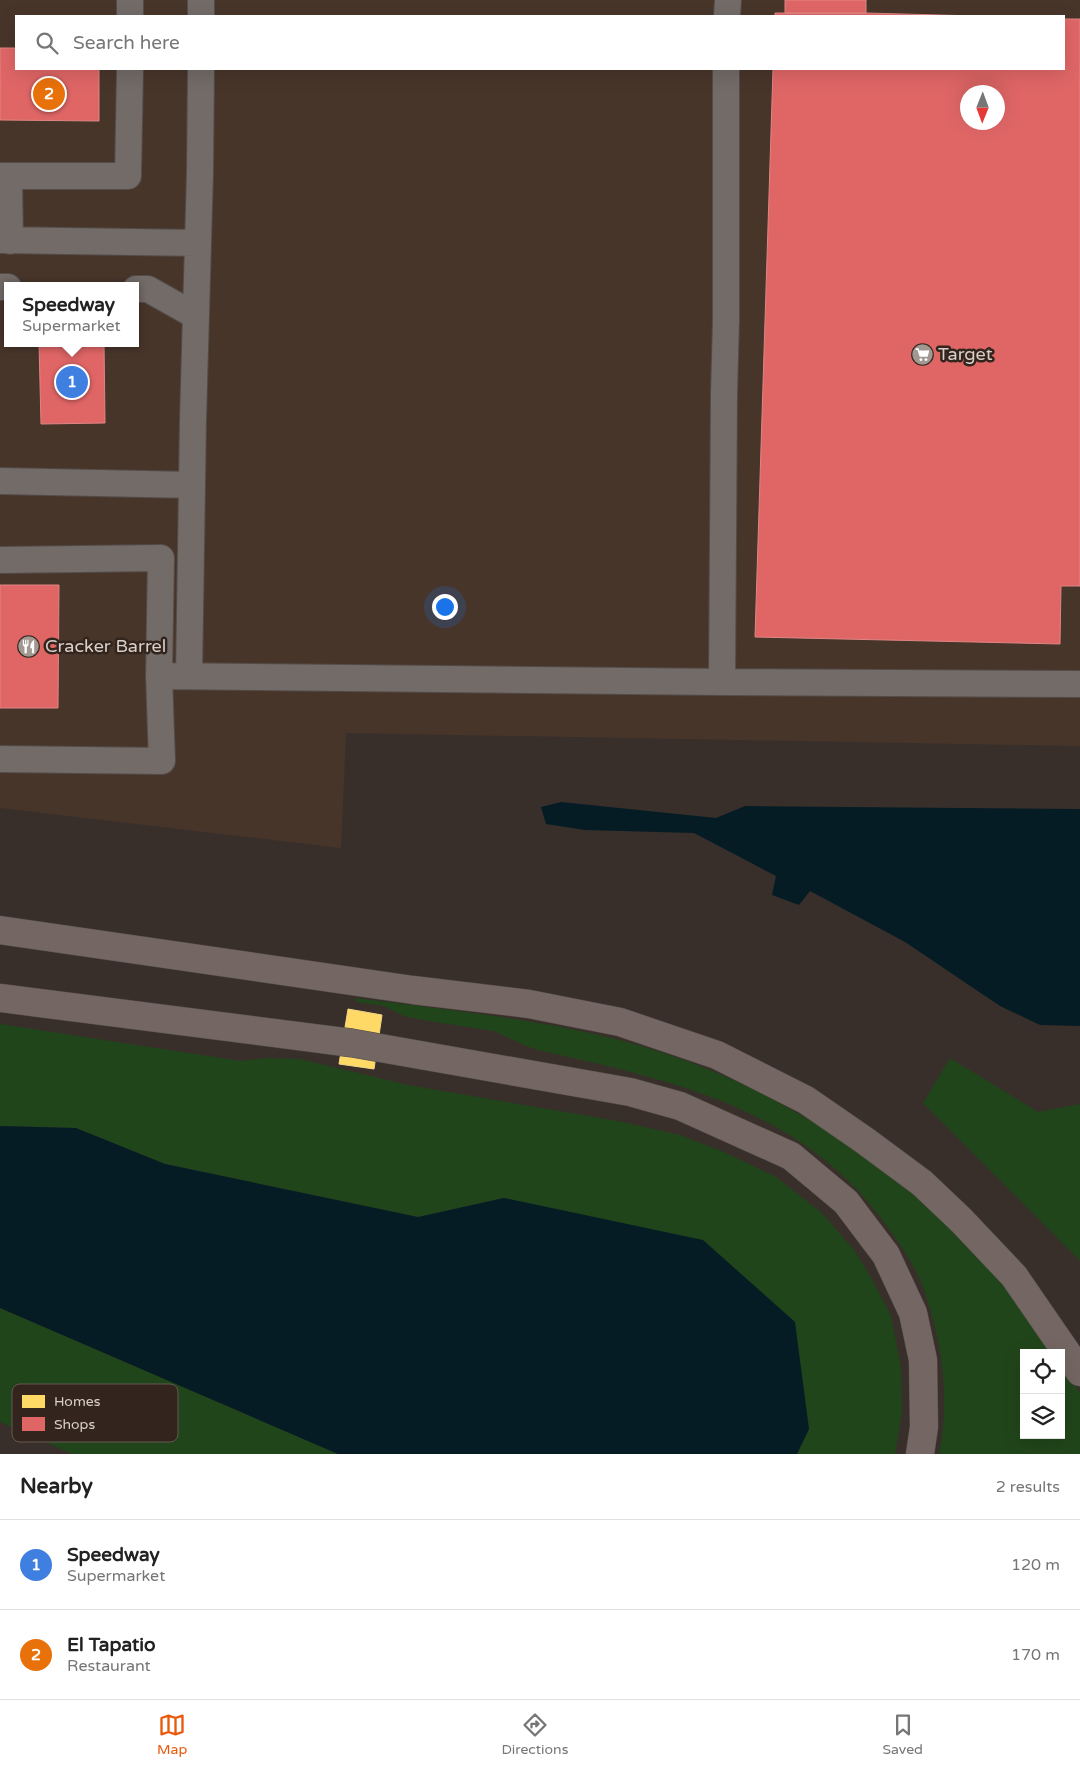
<!DOCTYPE html>
<style>
:root{--surface:#fff;--page:#f6f6f6;--text:#222;--muted:#767676;--line:#e0e0e0;--accent:#ea580c}
body{margin:0;font-family:"Varela Round",sans-serif;background:var(--page);color:var(--text)}
.controls{position:absolute;right:15px;bottom:15px;display:grid;overflow:hidden;border-radius:0px;box-shadow:0 5px 20px #0002}
.controls button{width:45px;height:45px;display:grid;place-items:center;padding:0;border:0;border-bottom:1px solid var(--line);background:var(--surface);color:var(--text);font:25px sans-serif}
.compass{position:absolute;left:960px;top:85px;width:45px;height:45px;border-radius:50%;background:var(--surface);box-shadow:0 5px 20px #0002;rotate:181deg}
.you{position:absolute;left:444px;top:606px;width:18px;height:18px;margin:-12px;border:4px solid #fff;border-radius:50%;background:#1a73e8;box-shadow:0 0 0 8px #1a73e833}
.badge{display:grid;place-items:center;width:32px;height:32px;border-radius:50%;background:var(--accent);color:#fff;font-size:16px;font-weight:700}
.pin{position:absolute;translate:-50% -50%;border:2px solid #fff;box-shadow:0 1px 5px #0006}
.popup{position:absolute;left:4px;top:282px;width:135px;height:65px;box-sizing:border-box;display:grid;place-content:center;border-radius:0px;background:var(--surface);filter:drop-shadow(0 1px 4px #0005);font-size:16px;white-space:nowrap;color:var(--muted)}
.popup b{font-size:19px;color:var(--text)}
.popup::after{content:'';position:absolute;left:50%;top:100%;margin-left:-10px;border:10px solid transparent;border-top-color:var(--surface)}
.list{margin:0;padding:0;list-style:none}
h2{display:flex;justify-content:space-between;align-items:center;height:65px;margin:0;padding:0 20px;font-size:21px}
h2 small{font-size:16px;font-weight:400;color:var(--muted)}
.list li{display:grid;grid-template-columns:32px 1fr auto;gap:15px;align-items:center;box-sizing:border-box;height:90px;padding:0 20px;border-top:1px solid var(--line)}
.list b{display:block;font-size:19px;white-space:nowrap}
.list p{margin:0;font-size:16px;white-space:nowrap;color:var(--muted)}
.list em{font-size:16px;font-style:normal;color:var(--muted)}
.icon{flex:none;width:28px;height:28px;fill:none;stroke:currentColor;stroke-width:2;stroke-linecap:round;stroke-linejoin:round}
.map{position:relative;flex:none;width:1080px;height:1454px;overflow:hidden}
.search{position:absolute;background:var(--surface);box-shadow:0 5px 20px #0002;left:15px;right:15px;top:15px;height:55px;display:flex;align-items:center;gap:12px;box-sizing:border-box;padding:0 18px;border-radius:0px;color:var(--muted);font-size:19px}
.sheet{height:245px;background:var(--surface)}
nav{display:flex;justify-content:space-around;align-items:center;box-sizing:border-box;height:70px;border-top:1px solid var(--line);background:var(--surface);font-size:14px;color:var(--muted)}
nav a{display:grid;justify-items:center;gap:2px}
nav .on{color:var(--accent)}
.map>svg:first-child{display:block}
</style>
<div class="map">
<svg width="1080" height="1454" viewBox="0 0 1080 1454">
<rect width="100%" height="100%" fill="#382f2b"/>
<path fill="#48352a" fill-rule="evenodd" d="M0,0h1080v746l-734,-13 -5,115 -341,-40zM16,16h1048v53h-1048zM968,92h30v30h-30zM8,286h128v57h-128z"/>
<path fill="#21451a" d="M355,998c93,12 188,21 279,46 135,38 258,117 352,221 25,27 46,58 67,88h-29v82h37v-70l19,28v61h-141c10,-47 5,-96 -8,-142 -3,-8 -5,-17 -8,-25 -9,-23 -24,-45 -39,-65 -84,-115 -214,-142 -346,-172l-12,-4 -32,-15 -72,-11 -18,-4 -20,-10 -28,-4z
M0,1024l241,37 27,-3 32,1 108,26 210,36 62,14 44,17 52,25 46,36 32,37 19,31 18,35 10,51 1,45 -7,42h-98l12,-25 -305,-231 -86,19 -253,-53 -89,-36 -76,-2z
M950,1058l88,54 42,-8v157l-157,-158z
M0,1308l338,146h-266l-72,-32z"/>
<path fill="#051c25" d="M561,802l155,16 29,-12 335,3v217l-40,-1 -40,-19 -95,-64 -95,-51 -11,14 -27,-10 4,-19 -82,-43 -109,-3 -39,-6 -5,-17z
M0,1126l76,2 89,36 253,53 86,-19 199,42 92,82 14,107 -12,25h-459l-338,-146z"/>
<path fill="#ffd966" stroke="#f4d684" d="M348,1009l34,6 -8,54 -35,-5z"/>
<path fill="#e06666" stroke="#de8684" fill-rule="evenodd" d="M785,0h81v13h-81z
M775,13h91l111,3h-202z
M1064,19h16v567h-19l-1,58 -305,-7 18,-568h291zM968,92h30v30h-30z
M0,48h16v21h83v52l-99,-1z
M39,343h65l1,80 -64,1z
M0,585h59l-1,123h-58z"/>
<g fill="none" stroke-linecap="round" stroke-linejoin="round">
<defs>
<path id="minor" d="M130,16v-16
M201,16v-16
M727,16l1,-16
M0,176h128l2,-107
M9,176l1,65
M0,240l198,3
M0,287h8
M136,289h12l48,27
M0,481l192,4
M0,560l161,-2 -2,118 3,85 -162,-2
M159,676l563,6 2,-288 2,-73v-252
M189,676l4,-256 7,-248 1,-103
M722,682l358,2"/>
<path id="highway" d="M0,930l413,60 116,14 91,18 97,33 89,45 58,40 58,43 39,37 53,56 66,96
M0,998l352,45 278,49 50,14 111,50 55,46 40,53 27,58 10,47 1,67 -4,27"/>
</defs>
<use href="#minor" stroke="#534c48" stroke-width="28"/>
<use href="#highway" stroke="#534c48" stroke-width="29"/>
<use href="#minor" stroke="#726b68" stroke-width="26"/>
<use href="#highway" stroke="#746662" stroke-width="28"/>
</g>
<defs>
<symbol id="supermarket-disc" viewBox="-11 -11 22 22"><circle r="9.5" fill="#a19892" stroke="#33251d"/><path d="M-6-5.5h2.5l.6 2H6L4.5 2H-2.5L-4.4-4H-6ZM-1.5 3.2a1.3 1.3 0 1 0 .1 0ZM3 3.2a1.3 1.3 0 1 0 .1 0Z" fill="#fff"/></symbol>
<symbol id="restaurant-disc" viewBox="-11 -11 22 22"><circle r="9.5" fill="#a19892" stroke="#33251d"/><path d="M-5-6h1v4h1v-4h1v4h1v-4h1v5L-1.5 .5V6h-2V.5L-5-1ZM5-6V6H3V1.5H1.5Q1.5-4 5-6Z" fill="#fff"/></symbol>
</defs>
<g fill-rule="evenodd">
<use href="#supermarket-disc" x="910" y="342" width="25" height="25"/>
<use href="#restaurant-disc" x="16" y="634" width="25" height="25"/>
</g>
<g text-anchor="middle" stroke-width="5" stroke-linejoin="round" paint-order="stroke">
<g font-size="18" fill="#d9d0ca" stroke="#33251d" text-anchor="start">
<text x="938" y="360">Target</text>
<text x="45" y="652">Cracker Barrel</text>
</g>
</g>
<rect x="12" y="1384" width="166" height="58" rx="8" fill="#33251d" stroke="#655851" stroke-width="1"/>
<rect x="22" y="1395" width="23" height="13" fill="#ffd966"/>
<rect x="22" y="1417" width="23" height="14" fill="#e06666"/>
<g font-size="14" fill="#d9d0ca">
<text x="54" y="1406">Homes</text>
<text x="54" y="1429">Shops</text>
</g>
</svg>
<div class="controls">
<button><svg class="icon" aria-label="locate" viewBox="0 0 24 24"><circle cx="12" cy="12" r="6"/><path d="M12 2v4M12 18v4M2 12h4M18 12h4"/></svg></button>
<button><svg class="icon" aria-label="layers" viewBox="0 0 24 24"><path d="M12 4l9 5-9 5-9-5zM3 14l9 5 9-5"/></svg></button>
</div>
<svg class="compass" viewBox="-18 -18 36 36"><path d="M0-13l5 13h-10z" fill="#e53935"/><path d="M0 13l5-13h-10z" fill="#767676"/></svg>
<div class="you"></div>
<div class="pin badge" style="left:72px;top:382px;background:#3f7fe0">1</div>
<div class="popup"><b>Speedway</b>Supermarket</div>
<div class="pin badge" style="left:49px;top:94px;background:#e8710a">2</div>
<div class="search"><svg class="icon" aria-label="search" viewBox="0 0 24 24"><circle cx="10" cy="10" r="6"/><path d="M15 15l6 6"/></svg>Search here</div>
</div>
<section class="sheet">
<h2>Nearby<small>2 results</small></h2>
<ul class="list">
<li><span class="badge" style="background:#3f7fe0">1</span><div><b>Speedway</b><p>Supermarket</p></div><em>120 m</em></li>
<li><span class="badge" style="background:#e8710a">2</span><div><b>El Tapatio</b><p>Restaurant</p></div><em>170 m</em></li>
</ul>
</section>
<nav>
<a class="on"><svg class="icon" aria-label="map" viewBox="0 0 24 24"><path d="M3 6l6-2 6 2 6-2v14l-6 2-6-2-6 2zM9 4v14M15 6v14"/></svg>Map</a>
<a><svg class="icon" aria-label="directions" viewBox="0 0 24 24"><path d="M12 3l9 9-9 9-9-9zM9 14v-3h6M13 9l2 2-2 2"/></svg>Directions</a>
<a><svg class="icon" aria-label="saved" viewBox="0 0 24 24"><path d="M7 4h10v16l-5-4-5 4z"/></svg>Saved</a>
</nav>
